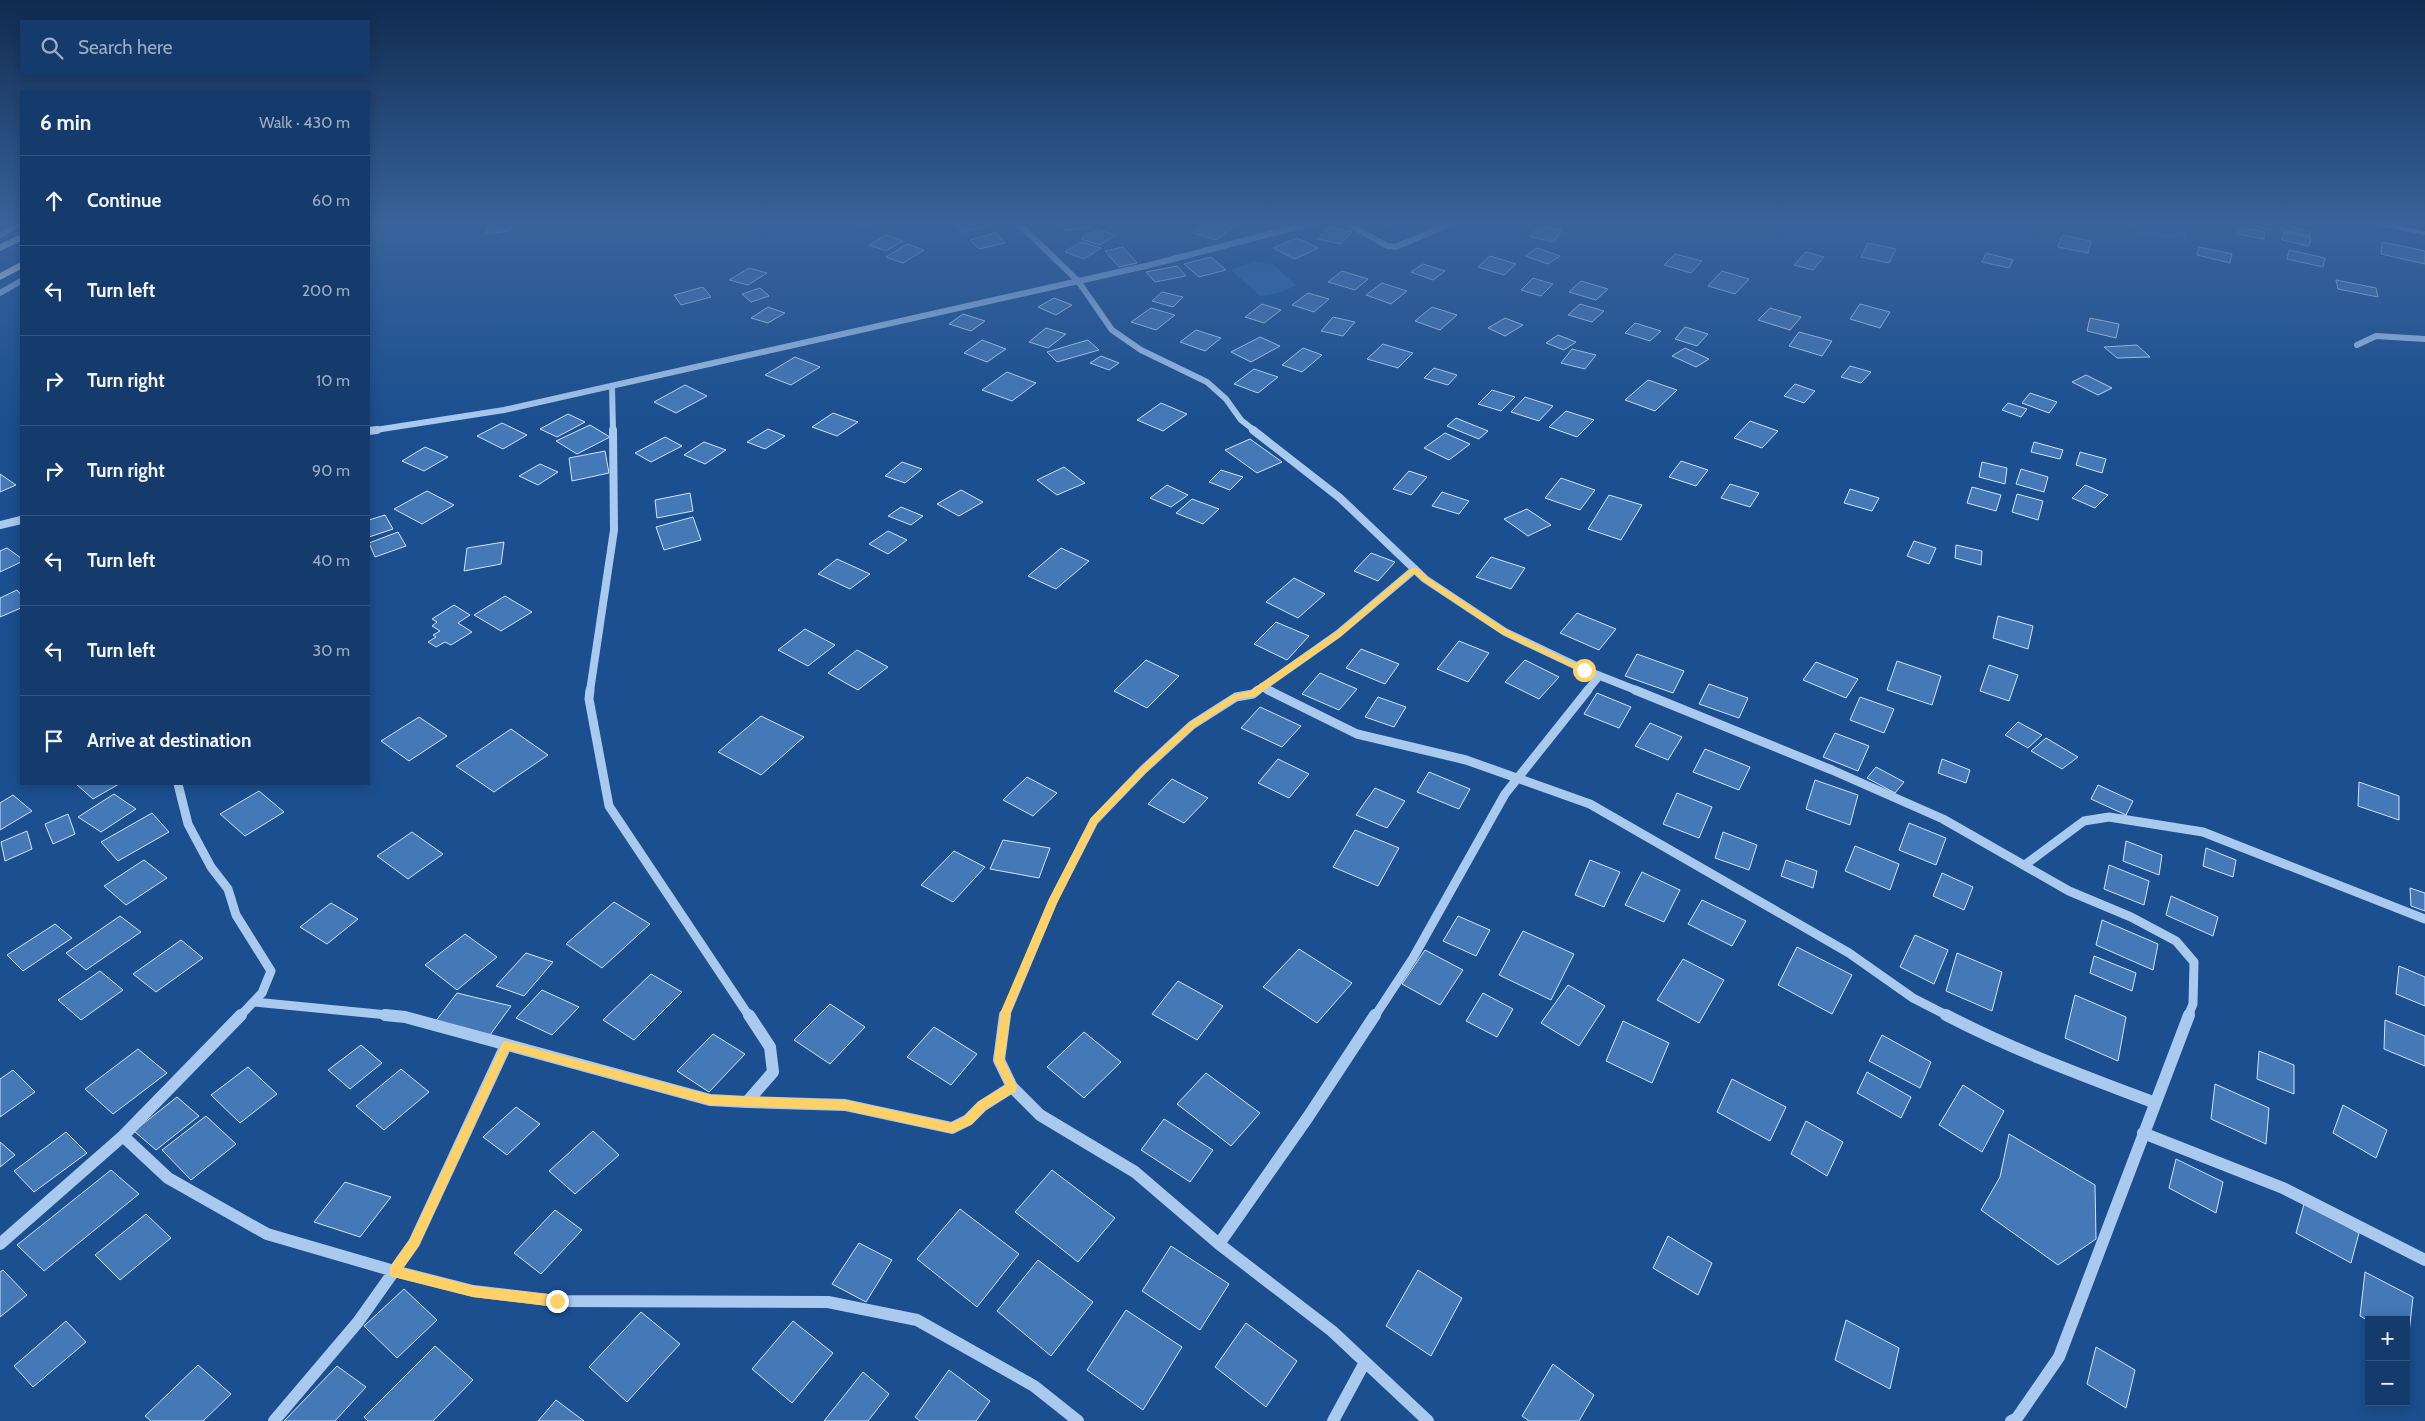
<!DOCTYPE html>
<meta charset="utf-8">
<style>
:root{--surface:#143b6b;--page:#1d4271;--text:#f1f3f6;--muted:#9dadc1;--line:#33557e}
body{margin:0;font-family:Cabin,sans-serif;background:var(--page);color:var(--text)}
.controls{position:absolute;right:15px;bottom:15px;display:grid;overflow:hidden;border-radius:0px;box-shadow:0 2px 12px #0003}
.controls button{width:45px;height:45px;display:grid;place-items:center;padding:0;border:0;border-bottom:1px solid var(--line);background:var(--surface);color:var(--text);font:25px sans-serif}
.stop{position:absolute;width:15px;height:15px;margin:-11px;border:4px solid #ffd166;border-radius:50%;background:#fff}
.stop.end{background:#ffd166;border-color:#fff;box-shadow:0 1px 5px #0008}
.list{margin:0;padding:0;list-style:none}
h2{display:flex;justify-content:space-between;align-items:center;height:65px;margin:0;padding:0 20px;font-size:21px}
h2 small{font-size:16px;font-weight:400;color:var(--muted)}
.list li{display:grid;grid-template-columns:32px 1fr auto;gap:15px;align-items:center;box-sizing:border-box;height:90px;padding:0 20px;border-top:1px solid var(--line)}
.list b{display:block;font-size:19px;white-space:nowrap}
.list em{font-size:16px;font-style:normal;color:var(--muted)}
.icon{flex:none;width:28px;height:28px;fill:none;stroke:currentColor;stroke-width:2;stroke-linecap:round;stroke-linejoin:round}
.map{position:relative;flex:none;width:2425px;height:1421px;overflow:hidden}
.search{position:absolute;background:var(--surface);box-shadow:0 2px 12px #0003;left:20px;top:20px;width:350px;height:55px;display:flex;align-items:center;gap:12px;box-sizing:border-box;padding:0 18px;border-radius:0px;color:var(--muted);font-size:19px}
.panel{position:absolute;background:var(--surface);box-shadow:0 2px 12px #0003;left:20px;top:90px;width:350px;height:695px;border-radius:0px}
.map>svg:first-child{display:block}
</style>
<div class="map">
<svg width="2425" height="1421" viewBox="0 0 2425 1421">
<rect width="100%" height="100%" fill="#1b4f8f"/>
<path fill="#2e69ad" d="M2126,222h51l8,7 1,10c-20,-1 -47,0 -60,-17z
M1253,261l21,4 22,20 -14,7 -22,4 -29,-26z"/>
<path fill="#4478b7" stroke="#cfe3fa" d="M846,222h29l-10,5z
M952,222h40l3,2 -32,8z
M1089,222l4,4 -27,5 -7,-8z
M1209,222h18l10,2 -21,16 -23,-7z
M1373,222h23l-4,4z
M2244,222h28v8l-28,-6z
M511,223l-1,8 -25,3 2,-8z
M2282,225l29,6 -1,5 -29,-6z
M1539,226l23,4 -8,12 -23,-5z
M1328,227l24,5 -11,12 -24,-5z
M2237,227l28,5 -1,7 -27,-5z
M1097,229l19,6 -16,10 -19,-6z
M2284,232l27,6 -2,8 -27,-6z
M996,233l9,10 -26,6 -9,-9z
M886,235l17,6 -17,10 -17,-6z
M2062,235l29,6 -3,12 -30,-6z
M1297,238l21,10 -23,11 -22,-11z
M1081,242l20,6 -17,11 -19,-7z
M2382,242l43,9v13l-44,-10z
M1868,243l28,6 -7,14 -28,-6z
M907,244l17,6 -21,13 -17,-6z
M1123,247l14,16 -18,4 -14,-16z
M2199,247l33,7 -2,9 -33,-8z
M1537,248l23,8 -12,8 -23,-8z
M2289,250l36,8 -2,9 -36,-8z
M1806,252l18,5 -11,13 -19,-5z
M1986,253l27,7 -4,8 -27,-6z
M1675,254l27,7 -11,12 -27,-8z
M1490,256l26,8 -12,11 -26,-8z
M1211,257l15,13 -27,7 -15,-13z
M1423,264l22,7 -12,9 -22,-8z
M1177,266l9,10 -31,6 -9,-10z
M749,268l18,5 -19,12 -19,-5z
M1342,271l26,8 -13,11 -27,-8z
M1722,271l27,8 -14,15 -27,-8z
M1533,278l20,6 -12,12 -20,-6z
M2336,280l40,8 2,9 -40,-8z
M1581,281l27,8 -12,11 -27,-8z
M1382,283l25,8 -16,13 -25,-9z
M703,287l8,10 -30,8 -7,-10z
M760,288l9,8 -18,6 -9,-8z
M1162,292l21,5 -10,10 -21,-6z
M1308,293l21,6 -15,13 -22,-7z
M1054,298l18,7 -16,10 -18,-8z
M1262,304l19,6 -17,13 -19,-6z
M1580,304l24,7 -12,11 -24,-7z
M1860,304l30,8 -10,16 -30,-9z
M768,307l17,6 -17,10 -17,-5z
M1432,307l25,8 -17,15 -25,-9z
M1151,308l24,7 -19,15 -25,-8z
M1770,308l31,9 -11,13 -32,-10z
M963,314l22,7 -14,10 -22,-7z
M1333,317l22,5 -12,14 -22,-5z
M1505,318l18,7 -18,11 -17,-8z
M2090,318l29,6 -3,14 -29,-7z
M1635,323l26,8 -11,10 -25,-8z
M1685,327l23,7 -11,12 -22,-7z
M1046,328l20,6 -18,14 -19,-6z
M1196,330l25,8 -16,13 -25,-9z
M1799,332l33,9 -10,15 -33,-10z
M1558,335l18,7 -12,8 -18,-7z
M1260,337l20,9 -29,16 -20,-10z
M982,340l24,9 -19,13 -23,-9z
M1088,340l11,10 -42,12 -10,-10z
M1383,344l30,9 -15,15 -31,-9z
M2137,345l13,12 -33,1 -13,-11z
M1303,348l19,7 -20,17 -20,-7z
M1685,348l24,11 -13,8 -24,-11z
M1572,349l24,6 -11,14 -24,-6z
M1101,356l18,7 -10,7 -19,-7z
M795,357l25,10 -29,18 -26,-10z
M1850,366l21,6 -10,11 -20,-6z
M1434,368l23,7 -9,10 -24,-7z
M1254,369l24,8 -20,16 -24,-9z
M1007,372l29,11 -24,18 -30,-11z
M2086,375l26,13 -14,7 -26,-13z
M1648,380l29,10 -22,21 -30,-11z
M1795,384l20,7 -11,12 -20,-7z
M685,385l22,11 -31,17 -22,-11z
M1492,390l23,7 -14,14 -23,-7z
M2030,393l27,9 -8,11 -27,-10z
M1525,397l28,9 -14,15 -28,-9z
M1161,403l26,11 -24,17 -26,-11z
M2008,403l19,6 -6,8 -19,-7z
M1566,411l28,9 -17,17 -28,-10z
M833,413l25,9 -21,14 -25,-9z
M568,414l17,8 -28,15 -17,-8z
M1456,418l32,13 -9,8 -32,-13z
M1750,421l28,10 -16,17 -28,-10z
M502,423l25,12 -24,14 -26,-13z
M590,425l20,12 -33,17 -21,-13z
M768,429l17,7 -20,13 -18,-7z
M1445,433l25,11 -21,16 -25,-12z
M665,437l17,9 -31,16 -16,-9z
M1250,439l32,23 -25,11 -32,-23z
M704,442l22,8 -21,14 -21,-9z
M2034,442l29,8 -3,9 -29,-7z
M425,447l23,10 -24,14 -22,-10z
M605,451l4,22 -37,8 -3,-23z
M2080,452l26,7 -4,14 -26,-8z
M1681,461l27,9 -12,16 -27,-9z
M902,462l20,7 -17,14 -20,-7z
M1982,462l25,6 -2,16 -26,-7z
M540,464l18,8 -20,13 -19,-9z
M1064,467l21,16 -28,12 -20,-15z
M2021,469l27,8 -4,15 -28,-8z
M1221,470l22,7 -13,13 -21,-8z
M1409,471l18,6 -16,18 -18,-6z
M0,474l16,11 -16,7z
M1561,478l34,12 -15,20 -35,-12z
M1730,484l29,9 -9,14 -29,-9z
M1167,485l21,10 -17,12 -21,-9z
M2085,485l23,10 -13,13 -23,-10z
M1972,487l29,8 -5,16 -29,-8z
M1850,489l29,9 -7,13 -28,-8z
M961,490l22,12 -24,14 -22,-12z
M427,491l27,14 -32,19 -28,-15z
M1442,492l27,9 -10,13 -27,-8z
M690,493l3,18 -36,7 -2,-18z
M2017,494l26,7 -5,19 -26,-8z
M1609,495l33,10 -21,35 -33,-11z
M1192,499l27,10 -16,15 -27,-11z
M901,507l22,9 -12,9 -23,-9z
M1527,509l24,16 -23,11 -24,-17z
M385,515l8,14 -24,8v-17z
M693,517l8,23 -37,10 -8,-23z
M888,531l19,9 -19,14 -19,-10z
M398,532l8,14 -31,11 -6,-14z
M1914,541l22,7 -7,16 -22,-8z
M504,542l-3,22 -37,7 3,-23z
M1956,545l26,6 -1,14 -26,-7z
M7,548l14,10v4l-21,10v-21z
M1061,548l28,13 -33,28 -28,-13z
M1371,553l24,9 -17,19 -24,-10z
M1491,557l34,11 -14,21 -35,-12z
M837,559l33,15 -20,15 -32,-15z
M1294,578l31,16 -27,24 -32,-16z
M17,590l4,5v13l-21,9v-19z
M505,596l27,16 -31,19 -27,-16z
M454,605l16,10 -12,8 14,9 -21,13 -6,-3 -9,5 -8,-5 8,-5 -3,-2 7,-4 -8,-5 5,-4 -5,-3z
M1577,613l39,16 -17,21 -39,-17z
M1998,616l35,10 -5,23 -35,-11z
M1276,622l33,14 -22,24 -33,-16z
M805,629l30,16 -27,21 -30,-16z
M1459,641l30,12 -21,29 -31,-13z
M1361,649l38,15 -14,20 -39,-16z
M857,650l31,17 -30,23 -30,-17z
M1637,654l47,17 -11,22 -48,-17z
M1146,660l33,16 -32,32 -33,-17z
M1525,660l34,17 -20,22 -34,-17z
M1897,661l44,15 -9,29 -45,-15z
M1816,662l42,17 -12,19 -43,-18z
M1989,665l29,10 -9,26 -29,-10z
M1320,673l37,16 -18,21 -37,-16z
M1709,684l39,14 -9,20 -40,-14z
M1597,693l34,14 -12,21 -35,-14z
M1378,697l28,10 -12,20 -29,-10z
M1860,697l34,12 -10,24 -34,-13z
M1260,707l41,19 -19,21 -41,-19z
M761,716l43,21 -43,38 -43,-23z
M419,717l28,19 -38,25 -28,-20z
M2018,722l24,13 -14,13 -23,-13z
M1650,723l32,14 -14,23 -33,-14z
M511,729l37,26 -54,37 -38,-26z
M1835,733l34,13 -11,25 -35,-14z
M2046,738l32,19 -16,12 -31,-18z
M1705,749l45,18 -11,23 -46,-18z
M1278,759l31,15 -20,24 -31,-15z
M1942,759l28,11 -4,13 -28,-10z
M1876,767l28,15 -9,11 -28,-15z
M1429,772l41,17 -11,20 -42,-17z
M1027,777l30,16 -24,23 -30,-16z
M1172,779l36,19 -24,25 -36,-19z
M1815,780l43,15 -8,30 -44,-16z
M2359,782l40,14v24l-41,-14z
M76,784h43l-26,15z
M2098,785l35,16 -7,14 -35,-16z
M1375,788l30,13 -18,27 -31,-13z
M259,791l25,21 -39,24 -25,-22z
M1677,793l35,14 -13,31 -36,-14z
M114,794l22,15 -35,23 -23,-15z
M13,795l19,16 -32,19v-27z
M152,813l17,19 -51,29 -17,-19z
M68,814l7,20 -22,10 -8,-20z
M1909,823l37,15 -10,27 -37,-15z
M1355,830l44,18 -21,38 -45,-19z
M27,831l5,18 -27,12 -4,-19z
M412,832l31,22 -35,25 -31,-23z
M1723,832l34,13 -8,25 -34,-12z
M1003,840l47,8 -11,30 -49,-9z
M2126,841l36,14 -3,20 -36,-14z
M1855,846l44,18 -9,26 -45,-19z
M2206,848l30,12 -3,17 -30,-11z
M954,851l31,16 -32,35 -32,-17z
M144,860l23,18 -41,27 -22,-19z
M1590,860l30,12 -16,35 -29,-12z
M1786,860l31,11 -4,17 -32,-12z
M2109,865l40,16 -5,24 -40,-16z
M1642,872l38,18 -16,32 -39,-17z
M1942,873l31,14 -9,23 -31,-14z
M2410,888l15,5v18l-14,-5z
M2171,896l47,21 -5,19 -47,-21z
M1702,900l44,21 -14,25 -44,-22z
M614,902l36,22 -48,44 -36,-24z
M331,903l27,16 -31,25 -27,-17z
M120,916l21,16 -55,38 -20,-17z
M1458,916l32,14 -14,26 -33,-15z
M2102,920l56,24 -5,26 -57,-25z
M55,924l17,14 -49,33 -16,-16z
M1523,931l51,23 -23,46 -52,-25z
M465,934l32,23 -40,33 -32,-25z
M1915,935l33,15 -14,34 -34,-17z
M181,940l22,18 -47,34 -23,-18z
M1797,947l55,28 -20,39 -54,-29z
M1299,949l53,34 -35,40 -54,-36z
M1425,950l38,20 -23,35 -38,-21z
M526,953l27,9 -29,34 -28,-10z
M1957,953l45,19 -10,39 -46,-20z
M2094,956l42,17 -4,18 -42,-18z
M1683,959l41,21 -25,43 -42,-23z
M2399,966l26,11v29l-29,-12z
M100,971l23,19 -42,30 -23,-20z
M651,974l31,18 -48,48 -31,-20z
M1178,981l45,25 -26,34 -45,-26z
M1568,985l37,21 -26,40 -38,-23z
M542,990l37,17 -27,28 -36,-17z
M457,993l54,13 -21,29 -55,-13z
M1483,993l30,16 -16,28 -31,-16z
M2075,995l51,22 -8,44 -53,-23z
M830,1004l35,23 -35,37 -36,-24z
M2385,1020l40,16v30l-41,-17z
M1623,1021l46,22 -17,40 -46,-22z
M934,1027l43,27 -26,31 -44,-28z
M1084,1032l37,30 -37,36 -37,-31z
M713,1034l32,20 -36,38 -32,-21z
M1882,1035l49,27 -11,26 -51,-27z
M361,1045l21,18 -32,26 -22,-19z
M138,1049l29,24 -54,41 -28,-25z
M2259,1051l35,14v29l-37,-15z
M248,1067l29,27 -37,29 -29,-28z
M401,1069l28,23 -45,38 -28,-24z
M13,1070l22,22 -35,25v-38z
M1867,1072l44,25 -10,21 -44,-25z
M1206,1073l54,40 -29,33 -54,-42z
M1732,1079l54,28 -16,34 -53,-29z
M2215,1084l54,24 -3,36 -55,-25z
M1963,1085l41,26 -22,41 -43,-27z
M177,1097l22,19 -43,34 -22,-19z
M2343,1105l44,25 -11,28 -43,-25z
M516,1107l24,17 -33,31 -24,-18z
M206,1116l30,28 -45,36 -29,-30z
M1164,1119l49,31 -23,32 -49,-32z
M1806,1121l37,21 -16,34 -36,-22z
M593,1131l26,24 -44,39 -26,-23z
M66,1132l21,21 -53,39 -20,-21z
M2009,1134l86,51 1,54 -38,26 -77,-55 19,-33z
M0,1142l15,13 -15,12z
M2176,1159l47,23 -7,31 -47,-25z
M111,1170l28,24 -95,77 -27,-26z
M1052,1170l63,48 -37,44 -63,-50z
M345,1182l46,15 -31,40 -46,-15z
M2304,1204l55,29 -8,30 -55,-30z
M960,1209l59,45 -42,53 -60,-48z
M555,1210l27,20 -41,44 -27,-21z
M146,1214l25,24 -51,42 -25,-25z
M1668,1236l44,27 -14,32 -45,-27z
M859,1243l33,17 -26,42 -34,-18z
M1171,1246l58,38 -29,46 -58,-39z
M1038,1260l55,42 -42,54 -54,-45z
M3,1270l24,25 -27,22v-45z
M1418,1270l44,28 -31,58 -45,-30z
M2365,1272l48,25 -5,45 -2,-1v-21l-37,1 -9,-5z
M404,1289l33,31 -40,38 -33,-32z
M1126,1310l56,37 -39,63 -56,-40z
M641,1312l39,32 -53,58 -38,-35z
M1846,1320l53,28 -9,41 -55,-29z
M66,1321l20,21 -53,45 -19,-21z
M793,1321l40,32 -41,50 -40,-34z
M1246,1323l51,38 -31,46 -51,-40z
M435,1346l38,34 -40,41h-65l-4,-4z
M2096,1347l39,23 -9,38 -39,-24z
M1553,1364l41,31 -15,26h-50l-7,-5z
M198,1365l33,29 -28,27h-52l-6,-5z
M337,1366l29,21 -31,34h-51z
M949,1370l41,31 -14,20h-56l-5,-4z
M863,1372l26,22 -21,27h-44z
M556,1400l28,21h-46z"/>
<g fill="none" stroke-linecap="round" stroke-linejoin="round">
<path stroke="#a9c9ee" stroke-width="6" d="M1017,222l61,59 34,49 29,20 66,32 19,17 15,21 14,11
M1345,222l42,24 9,1 58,-25
M0,235l21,-12
M0,293l21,-12
M2357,345l19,-9 49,3
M612,386l1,45
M369,431l135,-21 646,-145 166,-43"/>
<path stroke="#a9c9ee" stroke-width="8" d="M1253,430l87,68 85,81 80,53 80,38 53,21
M369,431l8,-1
M0,525l21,-5
M1262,687l9,4
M590,691l24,-161 -1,-100
M1257,691l81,-57 77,-65
M1587,691l12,-15"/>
<path stroke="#a9c9ee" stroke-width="9" d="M590,690l-1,9 20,107 140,210
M1268,690l89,44 109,26 124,44 259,149 64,45 35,18
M1635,690l197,80 111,49 126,72 62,26 45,24 18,21 -1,42 -5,12
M178,784l10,40 23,43 17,22 8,26 35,56 -9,22 -22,23
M2026,864l58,-43 25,-4 94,15 222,87
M254,1002l144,14
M1005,1016l48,-115 41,-80 49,-51 49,-45 44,-28 17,-3 5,-4
M1375,1016l38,-58 92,-164 83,-104"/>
<path stroke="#a9c9ee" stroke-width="12" d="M385,1015l20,2 305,83 37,2 26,-30 -3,-25 -21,-32
M1005,1015l-6,45 13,27 28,28 95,57 84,72 113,87 96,90
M1946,1015c67,35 138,61 209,88
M747,1102l98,3 107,23 16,-8 14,-14 30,-19
M2143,1133l140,55 142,72
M123,1136l45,42 99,56 127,37 79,20 84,10 271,1 89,18 117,66 44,35
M0,1244l123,-108 118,-121
M1219,1244l89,-127 67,-102
M274,1421l84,-99 56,-79 92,-198
M1333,1421l32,-59
M2011,1421l6,-3 42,-61 130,-342"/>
<path fill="#f0f6ff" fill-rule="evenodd" d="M2363,222h15l47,9v4z"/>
<path fill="#fff" fill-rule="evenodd" d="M21,234v7l-21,10v-7z
M21,262v7l-21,11v-7z"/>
</g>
<linearGradient id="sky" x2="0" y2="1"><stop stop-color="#0f2b4f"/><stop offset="0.53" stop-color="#39639b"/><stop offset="1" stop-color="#39639b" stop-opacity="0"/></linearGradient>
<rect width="2425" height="421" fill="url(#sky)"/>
<path fill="#ffd166" d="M1412,568h5l11,10 79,52 81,40 -6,2 -80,-38 -79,-53 -9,-8 -73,63 -85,60 -18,3 -43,28 -49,45 -49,51 -39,78 -47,110 -7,49 13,27 -1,4 -30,18 -14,15 -20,9 -107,-23 -135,-5 -201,-55 -91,197 -15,21 70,18 84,9 4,2 1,4 -1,4 -4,2 -84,-10 -83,-21v-9l20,-28 93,-197 3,-1 204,54 135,5 106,23 13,-6 14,-15 28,-17 -12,-25 7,-49 47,-110 43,-83 49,-50 49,-45 44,-28 17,-4 86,-59z"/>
</svg>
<div class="controls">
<button>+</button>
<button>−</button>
</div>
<div class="stop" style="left:1584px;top:670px"></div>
<div class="stop end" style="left:557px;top:1301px"></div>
<div class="search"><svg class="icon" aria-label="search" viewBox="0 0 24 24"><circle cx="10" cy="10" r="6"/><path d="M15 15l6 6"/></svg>Search here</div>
<section class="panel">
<h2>6 min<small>Walk · 430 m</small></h2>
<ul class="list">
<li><svg class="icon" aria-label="ahead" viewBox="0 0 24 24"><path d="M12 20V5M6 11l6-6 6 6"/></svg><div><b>Continue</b></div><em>60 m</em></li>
<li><svg class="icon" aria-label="left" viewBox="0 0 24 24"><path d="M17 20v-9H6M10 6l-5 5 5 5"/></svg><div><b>Turn left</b></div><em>200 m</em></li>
<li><svg class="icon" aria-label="right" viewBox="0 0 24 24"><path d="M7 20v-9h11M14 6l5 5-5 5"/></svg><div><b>Turn right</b></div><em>10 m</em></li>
<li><svg class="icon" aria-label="right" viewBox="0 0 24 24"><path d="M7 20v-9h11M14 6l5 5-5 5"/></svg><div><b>Turn right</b></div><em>90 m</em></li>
<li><svg class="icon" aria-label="left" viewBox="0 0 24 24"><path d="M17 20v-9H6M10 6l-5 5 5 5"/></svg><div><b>Turn left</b></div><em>40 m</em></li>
<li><svg class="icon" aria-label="left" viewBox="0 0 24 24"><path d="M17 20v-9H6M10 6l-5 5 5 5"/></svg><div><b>Turn left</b></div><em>30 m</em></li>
<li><svg class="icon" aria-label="arrive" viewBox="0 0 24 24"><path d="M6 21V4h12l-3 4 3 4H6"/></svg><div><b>Arrive at destination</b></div></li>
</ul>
</section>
</div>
